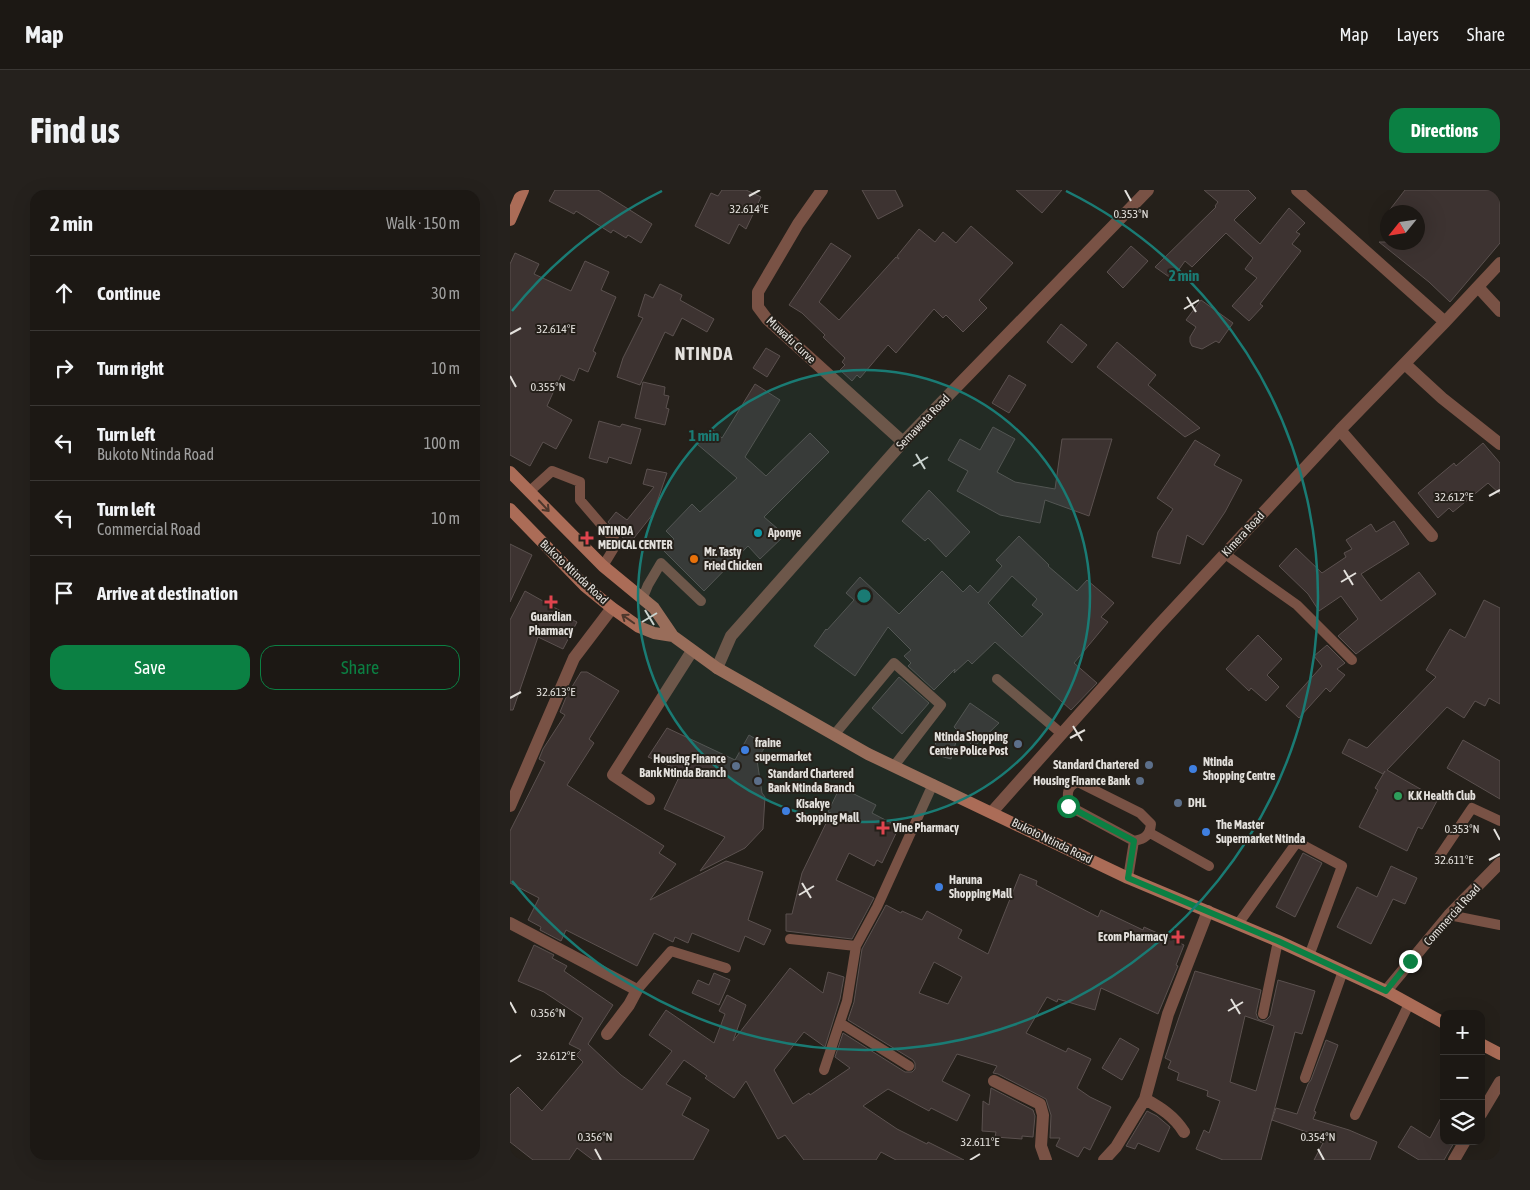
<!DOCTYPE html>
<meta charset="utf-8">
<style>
:root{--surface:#1c1814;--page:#25211d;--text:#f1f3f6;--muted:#a0a0a0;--line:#3a3734;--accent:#0b8043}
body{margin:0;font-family:"Asap Condensed",sans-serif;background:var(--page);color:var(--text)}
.controls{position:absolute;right:15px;bottom:15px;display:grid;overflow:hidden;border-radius:10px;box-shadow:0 5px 20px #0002}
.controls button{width:45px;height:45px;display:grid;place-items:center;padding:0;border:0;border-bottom:1px solid var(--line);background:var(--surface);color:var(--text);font:25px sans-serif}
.compass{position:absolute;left:870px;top:15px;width:45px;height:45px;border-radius:50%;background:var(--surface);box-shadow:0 5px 20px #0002;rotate:240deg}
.stop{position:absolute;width:15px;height:15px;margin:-11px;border:4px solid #0b8043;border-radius:50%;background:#fff}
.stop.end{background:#0b8043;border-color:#fff;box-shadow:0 1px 5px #0008}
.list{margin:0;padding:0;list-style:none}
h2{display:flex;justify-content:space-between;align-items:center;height:65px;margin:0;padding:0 20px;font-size:21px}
h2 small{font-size:16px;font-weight:400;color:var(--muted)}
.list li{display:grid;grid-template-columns:32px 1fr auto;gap:15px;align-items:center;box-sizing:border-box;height:75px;padding:0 20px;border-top:1px solid var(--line)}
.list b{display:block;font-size:19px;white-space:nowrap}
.list p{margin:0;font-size:16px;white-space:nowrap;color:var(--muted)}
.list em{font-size:16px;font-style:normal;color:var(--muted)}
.actions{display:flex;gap:10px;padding:15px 20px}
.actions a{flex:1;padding:11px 0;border:1px solid var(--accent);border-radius:15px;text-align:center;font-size:18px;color:var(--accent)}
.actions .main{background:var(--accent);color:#fff}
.icon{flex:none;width:28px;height:28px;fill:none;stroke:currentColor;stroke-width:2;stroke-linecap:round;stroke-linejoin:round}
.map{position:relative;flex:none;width:990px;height:970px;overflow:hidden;border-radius:15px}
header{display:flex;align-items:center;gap:30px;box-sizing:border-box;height:70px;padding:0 25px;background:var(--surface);border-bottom:1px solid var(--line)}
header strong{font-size:24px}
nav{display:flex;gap:28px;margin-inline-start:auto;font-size:18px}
.intro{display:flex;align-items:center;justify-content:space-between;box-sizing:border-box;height:120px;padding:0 30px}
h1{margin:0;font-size:35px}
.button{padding:12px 22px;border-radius:15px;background:var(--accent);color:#fff;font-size:18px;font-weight:700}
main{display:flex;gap:30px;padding:0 30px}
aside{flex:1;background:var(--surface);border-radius:15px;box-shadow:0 5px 20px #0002}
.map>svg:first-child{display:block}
</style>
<header>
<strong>Map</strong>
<nav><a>Map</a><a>Layers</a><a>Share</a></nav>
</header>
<div class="intro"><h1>Find us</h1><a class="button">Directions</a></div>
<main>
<aside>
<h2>2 min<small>Walk · 150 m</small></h2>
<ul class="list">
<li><svg class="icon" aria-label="ahead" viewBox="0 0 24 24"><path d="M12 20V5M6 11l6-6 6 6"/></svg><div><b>Continue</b></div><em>30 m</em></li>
<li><svg class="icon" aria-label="right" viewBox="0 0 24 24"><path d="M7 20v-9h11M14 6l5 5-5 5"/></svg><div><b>Turn right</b></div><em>10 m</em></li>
<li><svg class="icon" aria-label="left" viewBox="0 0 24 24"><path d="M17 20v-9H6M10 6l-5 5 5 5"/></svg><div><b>Turn left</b><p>Bukoto Ntinda Road</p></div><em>100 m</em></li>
<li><svg class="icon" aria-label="left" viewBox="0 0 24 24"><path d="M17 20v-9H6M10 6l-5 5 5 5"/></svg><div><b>Turn left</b><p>Commercial Road</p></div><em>10 m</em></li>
<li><svg class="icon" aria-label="arrive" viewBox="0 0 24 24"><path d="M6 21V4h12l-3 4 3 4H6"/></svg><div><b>Arrive at destination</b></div></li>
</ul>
<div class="actions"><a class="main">Save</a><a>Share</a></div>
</aside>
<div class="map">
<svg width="990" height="970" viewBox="0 0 990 970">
<rect width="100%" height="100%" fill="#25201a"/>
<path fill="#3d3331" stroke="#5b514f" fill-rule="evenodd" d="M45,0h43l54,34 -11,19 -13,-8 -2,3 -13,-8 -2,3 -35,-22 -2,3 -25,-13z
M212,0h24l15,7 -15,32 -7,-5 -10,20 -34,-18 16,-33 7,3z
M352,0h33l8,16 -25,13z
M506,0h46l-20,23z
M694,0h44l8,8 -22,22 26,24 29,-36 16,15 -9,9 4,2 -8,10 9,7 -41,53 3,2 -14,15 -17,-15 25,-28 -12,-9 8,-11 -27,-25 -34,34 -7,-6 -13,18 -17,-12 61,-60 -1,-1 3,-4z
M895,0h95v53l-50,59 -21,-20 -50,-40h39v-30h-30z
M461,36l42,37 -34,37 8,8 -24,24 -17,-17 -3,3 -9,-9 -38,44 -8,-8 -28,33 -3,-3 -5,6 -12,-11 5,-5 -3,-3 3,-4 -22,-21 2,-2 -23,-22 -13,-8 42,-62 20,13 -32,46 20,18 57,-63 3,2 -2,-3 22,-27 16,13 8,-10 13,11z
M621,56l17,15 -25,27 -16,-16z
M5,63l24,11 -5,10 37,17 14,-30 24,11 -8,18 15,7 -23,54 3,2 -8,19 -9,-4 -5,13 -13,-6 -14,31 25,14 -16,29 -13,-7 -13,24 -20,-11v-191z
M150,94l22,11 -2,5 34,19 -7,13 -25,-14 -9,18 -8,-4 -25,53 -23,-8 6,-19 20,-40 -5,-2 7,-22 8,4z
M691,110l32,23 -14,20 -3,-2 -14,8 -10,-3 -2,-4v-5l6,-10 -10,-7z
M551,134l26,21 -15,18 -25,-21z
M607,152l39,33 -8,10 52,43 -15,9 -88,-70z
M256,158l14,8 -13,21 -14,-9z
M499,185l17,10 -17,28 -17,-10z
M133,192l22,5 -1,8 5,1 -3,12 3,1 -4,16 -30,-7z
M245,194l25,16 -35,57 21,19 44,-43 19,19 -65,65 21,18 -25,24 -12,-13 -44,45 -41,-41 11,-11 -8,-8 26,-27 8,8 37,-34 -40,-34 14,-16 11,10z
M89,231l21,6 2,-3 19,5 -10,35 -22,-7 -2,6 -18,-5z
M483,237l22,12 -18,33 18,10 40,7 7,-50h50l-23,77 -44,-16 -5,23 -40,-8 -43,-24 11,-20 -20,-11 12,-21 20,11z
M685,250l25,15 -6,10 28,15 -17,32 -22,33 -16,-10 -7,29 -28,-7 6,-25 15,-23 -16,-11z
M973,253l17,20v31l-12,-11 -35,29 -4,-4 -11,10 -20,-25 36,-30 2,3z
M137,279l20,4 -14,41 -23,29 -12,-9 -10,-12 8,-10 11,8 27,-33 -11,-3z
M419,300l41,42 -24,25 -18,-19 -3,3 -23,-20z
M884,331l15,23 -48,30 20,27 38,-29 17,22 -80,60 -18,-18 20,-17 -17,-23 -22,15 -11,-17 -29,-28 17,-18 26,25 24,-16 -2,-4 8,-4 -6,-9 25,-16 5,8z
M509,346l30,29 -1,1 29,25 10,-11 27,23 -13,14 7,5 -34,41 23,20 -26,27 -76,-68 -23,22 -4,-4 -14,13 1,-4 -21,21 -26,-24 3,-3 -7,-7 7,-6 -23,-23 -33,49 -41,-30 12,-17 1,1 27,-30 -8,-7 14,-16 39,37 43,-43 21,21 7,-7 8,8 24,-27 -6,-6zM502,386l25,23 -5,6 11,9 -21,23 -34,-34z
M0,354l22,11 -22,47z
M15,401l41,23 -1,2 12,6 -14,27 -25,-12 -25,73h-3v-90z
M974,410l16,8v96l-11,-6 -4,8 -10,-5 -11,17 -17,-11 -60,63 51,29 -16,30 -4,-2 -11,24 -48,-24 19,-37 -3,-2 10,-17 -2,3 -41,-21 7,-14 18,9 69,-71 -10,-7 24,-41 15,9z
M748,445l24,24 -15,16 12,12 -13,14 -15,-13 -2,3 -23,-22z
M817,455l18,18 -8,6 8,6 -15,17 -4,-4 -27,30 -13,-12 36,-40 -8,-10z
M71,482h6l32,19 -30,48 5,4 -27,42 97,61 -5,7 17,11 -26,36 76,-39 37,11 -15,48 23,10 -7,15 -19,-9 -6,16 -47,-19 -4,10 -13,-6 -2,5 -19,-9 -17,33 -71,-36 -5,11 -21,-11 1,-3 -13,-7 11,-22 -29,-15v-52l35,-69 -6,-3 4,-10 22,-34 -5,-3 7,-17z
M389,487l30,26 -27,31 -30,-26z
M460,513l29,20 -25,24 -20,-20z
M157,538l68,32 14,-25 17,10 -9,15 5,33 3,4 -2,32 -18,19 -45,23 25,-34 -61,-28 18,-38 -34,-14z
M427,547l19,5 -5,17 -18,-5z
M953,550l37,21v38l-53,-31z
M330,597l36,18 -4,8 27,14 -17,36 -5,-3 -3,6 -25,-13 -13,27 38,18 -22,41 -66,-8v-17h6l10,-41 29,-60 -3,-1z
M793,663l19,10 -27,54 -19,-10z
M881,676l26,12 -12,26 -12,-5 -22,45 -34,-17 20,-40 20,10z
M510,684l17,7 -1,4 62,32 3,-7 42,20 1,-3 40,18 -8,20 2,1 -20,48 -57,-26 -6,22 -37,-11 -1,3 -10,-5 -21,36 40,19 2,-4 23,11 -14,29 13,9 21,10 -21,43 -6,-3 -6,10 -22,-11 4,-8h-10l1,-23 -5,-16 -48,-25 -5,-1 4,-7 -40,-12 -15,27 28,14 -13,26 -26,-13 -2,3 -41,-22 -25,17 34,23 30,15 1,-2 36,18h-68l-15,-8 -5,8h-72l-19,-25 -7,4 -32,-58 -12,17 -29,-20 2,-2 -23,-16 -18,24 25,14 -9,17 27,15 -16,30h-100l-16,-12 -8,12h-36l-23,-18v-47l8,-8 24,24 41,-49 -7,-7 5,-5 -12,-6 14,-26 -39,-26 -26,-11 16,-36 20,10 -2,3 15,8 -3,5 49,34 -25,39 33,31 21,15 30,-39 -23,-16 17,-25 48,33 11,-29 -6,-3 8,-16 19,10 -13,36 57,-73 33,25 5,-21 16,5 -4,22 -15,48 -21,-15 -30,38 19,34 16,-11 1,2 40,-27 -15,-11 8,-24 62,39h7l3,-3v-6l-2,-3 -65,-40 6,-18 8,-53 24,-44 15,8 1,-2 20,9 5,-9 35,19 -4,8 30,16zM424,772l28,15 -14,27 -29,-11z
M685,781l66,19 -5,23 2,6 4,2 4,-1 4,-4 8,-36 37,11 -13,43 -7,-2 -34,128h-38l-27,-11 8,-19 5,3 11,-32 -13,-5 1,-5 -31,-11 2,-7 -11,-5 3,-7 -6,-3zM735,826l29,10 -18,65 -26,-9z
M204,783l16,7 -11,25 -27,-12 6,-13 11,5z
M610,848l19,11 -17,31 -20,-12z
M816,850l12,5 -24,66 2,1 -3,7 36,11 28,12 -7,18h-56l9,-17 -3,-1 1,-5 -49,-17 4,-12 21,6 11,-30 3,-4z
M481,898l42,22 2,6 -2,21 -11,-1v3l-27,-2 1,-5 -14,-1 1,-30 6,4z
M637,921l10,5 13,11 -11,25 -21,-9 -3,6 -9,-3z
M934,922v29h11l-11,19h-25l-21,-13 13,-21 19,12z"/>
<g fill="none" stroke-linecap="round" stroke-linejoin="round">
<path stroke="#795245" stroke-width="10" d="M20,301l22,-20 28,11v18l37,43 -14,23
M715,364l72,51 55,55
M133,407l5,-12 13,-22 40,38
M487,489l65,55
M324,545l60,-72 47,42 -47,61
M568,592l62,31 11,11c-1,11 -6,15 -17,17l-65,-35c-2,-11 -3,-20 9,-24z
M640,643l59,33
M929,667l33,-49 28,13
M618,688l6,-37
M939,725l51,10
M728,734l59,-82 45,24 -33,90
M280,749l66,7 21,-39 56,-123
M127,800l34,-39 55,17
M753,824l15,-73
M330,833l69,43
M314,880l23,-69 9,-55
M795,888l38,-107
M845,925l54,-111"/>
<path stroke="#795245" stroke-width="12" d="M312,0l-24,34 -40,68v15l9,12 136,123
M787,0l148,132
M968,97l22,24
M895,174l37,34 58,46
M830,240l92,106
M207,478l14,-32 172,-194 245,-252
M139,609l-36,-24 79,-124
M0,616l64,-148 38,-50
M482,622l165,-185 183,-197 105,-108 55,-59
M0,733l127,67 -8,15 -22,29
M876,801l63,-76 51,-52
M484,891l46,23 3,11 -2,31 5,14
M971,924l19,-32
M674,942c-10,-16 -23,-24 -39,-33l23,-85 40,-103
M594,970l12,-13 29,-48
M944,970l11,-19"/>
<path stroke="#ab6c57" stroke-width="12" d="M0,30l13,-30
M0,282l93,94 51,42 19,28 44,32 151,86 260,124 150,63 108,50 58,32
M0,319l75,77 27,22 27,19 15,6 19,3
M971,854l19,10"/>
</g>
<defs><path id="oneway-shaft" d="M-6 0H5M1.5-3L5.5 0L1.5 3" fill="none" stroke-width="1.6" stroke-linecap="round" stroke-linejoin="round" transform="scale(1.25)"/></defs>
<g stroke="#4d372c">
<use href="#oneway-shaft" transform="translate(34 316) rotate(47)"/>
<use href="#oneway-shaft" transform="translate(118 429) rotate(-145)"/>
</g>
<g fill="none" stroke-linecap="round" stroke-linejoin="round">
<path stroke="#0b8043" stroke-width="6" d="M558,616l66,35 -6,37 150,63 108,50 24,-30"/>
</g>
<path fill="none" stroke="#e3e0dc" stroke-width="2" d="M615,0l6,11M239,6l11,-6M677,107l9,15M674,119l15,-9M0,144l11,-6M0,186l6,11M406,264l9,15M403,276l15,-9M979,306l11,-6M834,380l9,15M831,392l15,-9M135,420l9,15M132,432l15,-9M0,508l11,-6M563,536l9,15M560,548l15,-8M984,639l6,11M979,670l11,-6M292,693l9,15M289,705l15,-9M721,809l9,15M0,812l6,11M718,821l15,-9M0,872l11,-7M85,959l6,11M808,959l6,11M460,970l10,-6"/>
<circle cx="354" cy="406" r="226" fill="#1a7b74" fill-opacity=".12"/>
<g fill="none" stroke="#1a7b74" stroke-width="2.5">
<circle cx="354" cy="406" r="226"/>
<path d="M2 121A453 453 0 0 1 152 1M556 1A453 453 0 1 1 2 691"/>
</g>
<circle fill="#0f9aa8" stroke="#25201a" stroke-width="2" cx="248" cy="343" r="5"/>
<g fill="#e0444e" stroke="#25201a" stroke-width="2">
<path d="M74.5 340.5h5v5h5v5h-5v5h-5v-5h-5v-5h5z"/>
<path d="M38.5 404.5h5v5h5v5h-5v5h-5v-5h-5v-5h5z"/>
<path d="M370.5 630.5h5v5h5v5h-5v5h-5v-5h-5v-5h5z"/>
<path d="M665.5 739.5h5v5h5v5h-5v5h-5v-5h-5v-5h5z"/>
</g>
<circle fill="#e8710a" stroke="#25201a" stroke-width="2" cx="184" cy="369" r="5"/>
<g fill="#5c6f8a" stroke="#25201a" stroke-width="2">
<circle cx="508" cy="554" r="5"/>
<circle cx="639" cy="575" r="5"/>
<circle cx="226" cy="576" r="5"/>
<circle cx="248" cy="591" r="5"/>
<circle cx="630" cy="591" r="5"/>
<circle cx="668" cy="613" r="5"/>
</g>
<g fill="#3f7fe0" stroke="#25201a" stroke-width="2">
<circle cx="235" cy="560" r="5"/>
<circle cx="683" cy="579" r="5"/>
<circle cx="276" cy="621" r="5"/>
<circle cx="696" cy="642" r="5"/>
<circle cx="429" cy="697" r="5"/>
</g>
<circle fill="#2e9e5b" stroke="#25201a" stroke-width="2" cx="888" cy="606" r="5"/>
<g text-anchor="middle" stroke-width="4" stroke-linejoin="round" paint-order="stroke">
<g font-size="12" fill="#e3e0dc" stroke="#25201a">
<text transform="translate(281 150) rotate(43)" y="4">Muwafu Curve</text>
<text transform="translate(413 232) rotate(-46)" y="4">Semawata Road</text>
<text transform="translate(733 344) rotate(-47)" y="4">Kimera Road</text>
<text transform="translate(64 382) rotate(43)" y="4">Bukoto Ntinda Road</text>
<text transform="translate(542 651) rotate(26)" y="4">Bukoto Ntinda Road</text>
<text transform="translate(942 725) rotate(-48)" y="4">Commercial Road</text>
</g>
<g font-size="12" font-weight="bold" fill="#e3e0dc" stroke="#25201a" text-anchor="start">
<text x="88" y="345">NTINDA<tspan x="88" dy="14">MEDICAL CENTER</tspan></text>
<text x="258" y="347">Aponye</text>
<text x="194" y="366">Mr. Tasty<tspan x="194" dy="14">Fried Chicken</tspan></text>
<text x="41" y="431" text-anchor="middle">Guardian<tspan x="41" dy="14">Pharmacy</tspan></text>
<text x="498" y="551" text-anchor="end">Ntinda Shopping<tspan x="498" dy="14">Centre Police Post</tspan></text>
<text x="245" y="557">fraine<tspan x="245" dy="14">supermarket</tspan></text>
<text x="216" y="573" text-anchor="end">Housing Finance<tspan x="216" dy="14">Bank Ntinda Branch</tspan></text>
<text x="693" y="576">Ntinda<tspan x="693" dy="14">Shopping Centre</tspan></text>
<text x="629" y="579" text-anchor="end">Standard Chartered</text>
<text x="258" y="588">Standard Chartered<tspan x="258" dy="14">Bank Ntinda Branch</tspan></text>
<text x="620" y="595" text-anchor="end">Housing Finance Bank</text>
<text x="898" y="610">K.K Health Club</text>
<text x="678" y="617">DHL</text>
<text x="286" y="618">Kisakye<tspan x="286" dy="14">Shopping Mall</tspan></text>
<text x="706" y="639">The Master<tspan x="706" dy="14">Supermarket Ntinda</tspan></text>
<text x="383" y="642">Vine Pharmacy</text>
<text x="439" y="694">Haruna<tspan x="439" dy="14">Shopping Mall</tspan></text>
<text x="658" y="751" text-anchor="end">Ecom Pharmacy</text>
</g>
<g font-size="18" font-weight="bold" letter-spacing="1" fill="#e3e0dc" stroke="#25201a">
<text x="194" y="170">NTINDA</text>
</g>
</g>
<g font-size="12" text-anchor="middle" fill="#e3e0dc" stroke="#25201a" stroke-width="4" stroke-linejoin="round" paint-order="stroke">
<text x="239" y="23">32.614°E</text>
<text x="621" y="28">0.353°N</text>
<text x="46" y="143">32.614°E</text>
<text x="38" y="201">0.355°N</text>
<text x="944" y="311">32.612°E</text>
<text x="46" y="506">32.613°E</text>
<text x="952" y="643">0.353°N</text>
<text x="944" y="674">32.611°E</text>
<text x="38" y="827">0.356°N</text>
<text x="46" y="870">32.612°E</text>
<text x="85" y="951">0.356°N</text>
<text x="808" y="951">0.354°N</text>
<text x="470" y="956">32.611°E</text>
</g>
<circle cx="354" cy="406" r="8" fill="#1a7b74" stroke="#25201a" stroke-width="2.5"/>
<g font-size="15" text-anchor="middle" font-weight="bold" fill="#1a7b74" stroke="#25201a" stroke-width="4" stroke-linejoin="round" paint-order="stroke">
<text x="674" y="91">2 min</text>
<text x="194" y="251">1 min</text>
</g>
</svg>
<div class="controls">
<button>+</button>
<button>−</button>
<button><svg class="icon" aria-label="layers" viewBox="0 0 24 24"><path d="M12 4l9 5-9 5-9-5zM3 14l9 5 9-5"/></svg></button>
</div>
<svg class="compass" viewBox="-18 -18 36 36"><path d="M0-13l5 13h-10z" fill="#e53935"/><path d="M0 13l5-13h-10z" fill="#a0a0a0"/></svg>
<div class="stop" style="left:558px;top:616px"></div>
<div class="stop end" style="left:900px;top:771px"></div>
</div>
</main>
